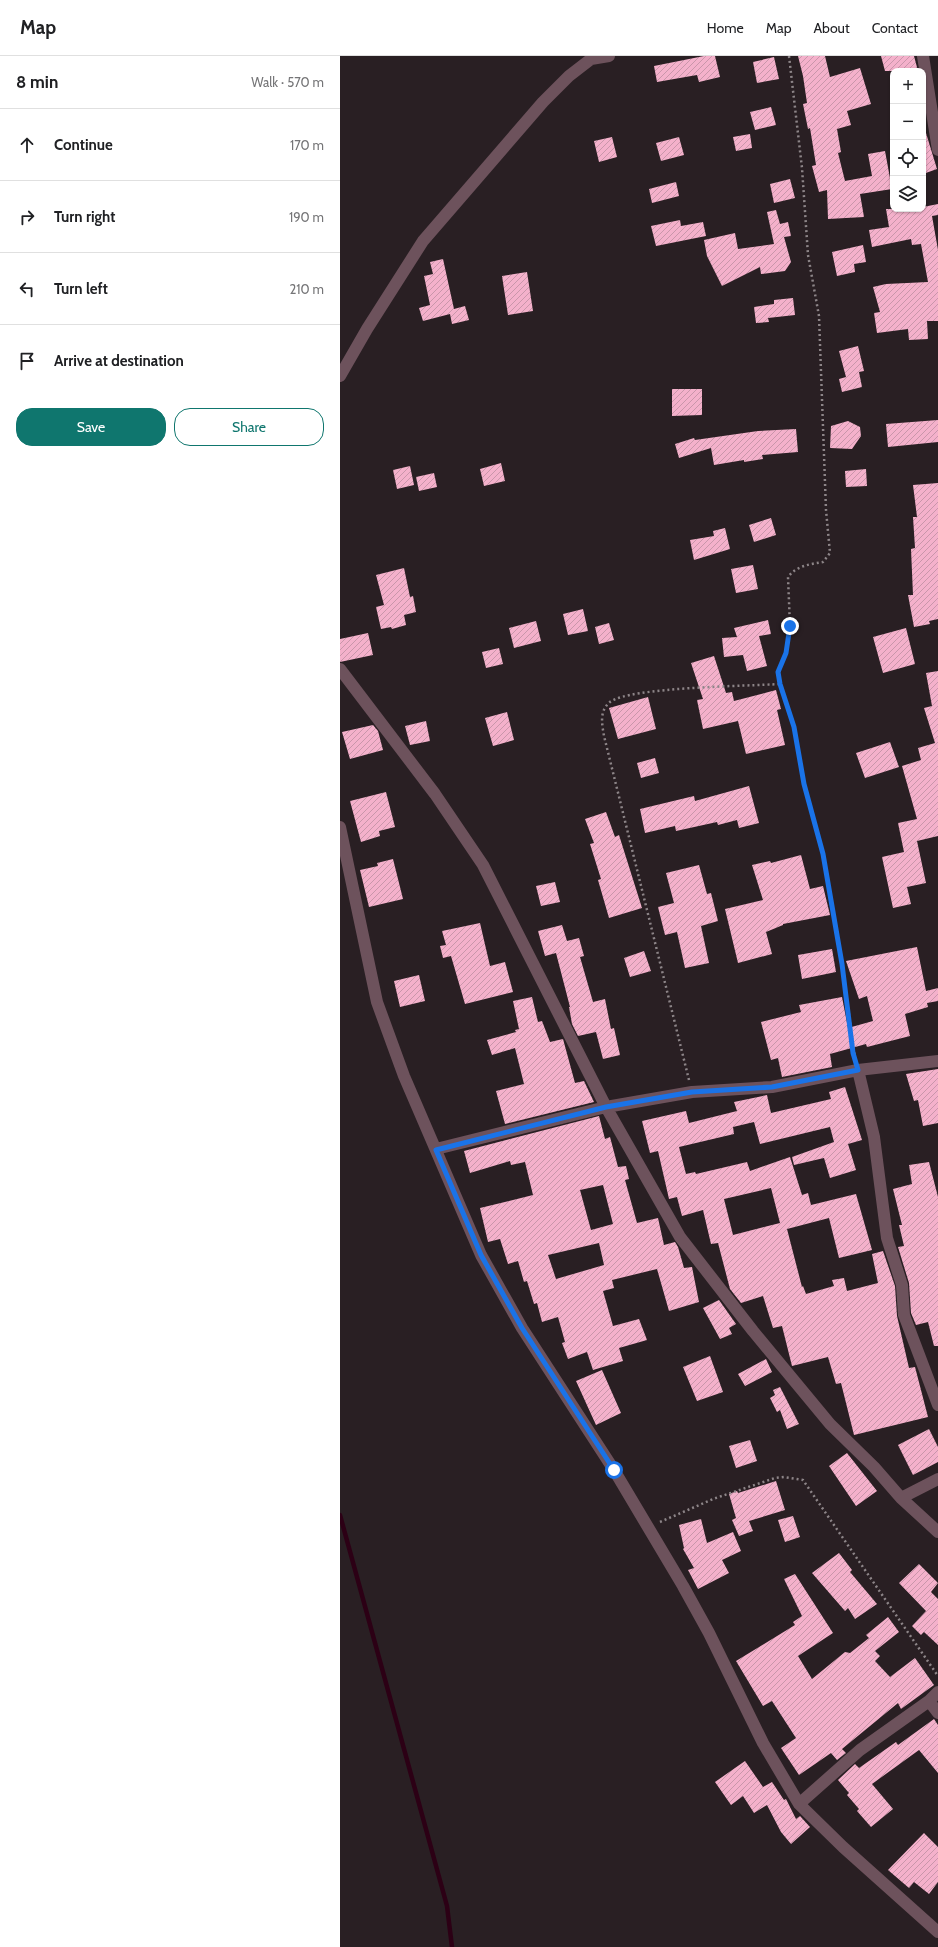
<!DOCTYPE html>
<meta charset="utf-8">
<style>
:root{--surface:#fff;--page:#f2f2f2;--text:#202124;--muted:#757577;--line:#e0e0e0;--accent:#0f766e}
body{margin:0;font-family:Cabin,sans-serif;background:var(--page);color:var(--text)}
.controls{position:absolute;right:12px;top:12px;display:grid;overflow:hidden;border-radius:8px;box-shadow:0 1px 3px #0004}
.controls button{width:36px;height:36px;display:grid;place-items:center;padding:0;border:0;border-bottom:1px solid var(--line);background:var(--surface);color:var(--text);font:20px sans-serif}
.stop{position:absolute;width:12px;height:12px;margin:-9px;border:3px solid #1a73e8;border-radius:50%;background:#fff}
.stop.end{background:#1a73e8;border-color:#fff;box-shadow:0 1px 4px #0008}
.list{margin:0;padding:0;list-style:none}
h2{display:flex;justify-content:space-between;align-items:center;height:52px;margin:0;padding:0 16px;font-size:17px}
h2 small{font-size:13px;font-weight:400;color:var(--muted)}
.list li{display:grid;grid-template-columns:26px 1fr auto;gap:12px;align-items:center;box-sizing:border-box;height:72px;padding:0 16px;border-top:1px solid var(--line)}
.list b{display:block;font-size:15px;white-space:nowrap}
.list em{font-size:13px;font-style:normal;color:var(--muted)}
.actions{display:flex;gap:8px;padding:12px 16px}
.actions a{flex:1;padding:9px 0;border:1px solid var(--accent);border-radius:16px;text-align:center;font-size:14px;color:var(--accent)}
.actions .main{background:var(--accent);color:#fff}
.icon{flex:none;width:22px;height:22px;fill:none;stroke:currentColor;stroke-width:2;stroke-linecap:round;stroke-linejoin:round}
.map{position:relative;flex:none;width:598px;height:1891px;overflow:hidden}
header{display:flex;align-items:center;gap:24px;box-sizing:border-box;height:56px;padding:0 20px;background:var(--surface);border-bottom:1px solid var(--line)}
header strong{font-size:19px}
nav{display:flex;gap:22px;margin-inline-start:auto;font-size:14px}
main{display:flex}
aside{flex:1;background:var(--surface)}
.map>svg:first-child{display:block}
</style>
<header>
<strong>Map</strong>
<nav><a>Home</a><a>Map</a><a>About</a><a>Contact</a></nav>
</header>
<main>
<aside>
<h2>8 min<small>Walk · 570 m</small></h2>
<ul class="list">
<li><svg class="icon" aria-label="ahead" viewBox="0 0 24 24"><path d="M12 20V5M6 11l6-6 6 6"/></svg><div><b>Continue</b></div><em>170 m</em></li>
<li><svg class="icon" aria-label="right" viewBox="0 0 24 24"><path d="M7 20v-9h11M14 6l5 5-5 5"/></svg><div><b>Turn right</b></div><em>190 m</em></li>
<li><svg class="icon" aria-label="left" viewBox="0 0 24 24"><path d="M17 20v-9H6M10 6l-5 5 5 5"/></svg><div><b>Turn left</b></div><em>210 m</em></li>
<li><svg class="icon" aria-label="arrive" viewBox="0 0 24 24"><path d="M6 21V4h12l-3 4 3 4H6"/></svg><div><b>Arrive at destination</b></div></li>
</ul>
<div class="actions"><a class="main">Save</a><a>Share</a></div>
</aside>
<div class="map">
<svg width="598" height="1891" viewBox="0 0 598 1891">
<defs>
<pattern id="building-hatch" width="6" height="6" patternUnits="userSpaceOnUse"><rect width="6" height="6" fill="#f4b1cb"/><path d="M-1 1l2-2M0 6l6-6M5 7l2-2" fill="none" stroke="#c996aa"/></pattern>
</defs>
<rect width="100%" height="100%" fill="#291f23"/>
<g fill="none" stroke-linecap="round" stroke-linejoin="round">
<path stroke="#2c0015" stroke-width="4.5" d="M0,1459l107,391 5,41"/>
</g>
<path fill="url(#building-hatch)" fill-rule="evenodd" d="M364,0h11l5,21 -21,5 -2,-7 -40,7 -3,-16z
M458,0h27l5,21 30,-9 11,36 -24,7 4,14 -14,4 4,23 -3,1 7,28 27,-5 -4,-22 17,-3 7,38 -32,5 4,23 -36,2 -1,-29 -8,2 -7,-26 4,-1 -6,-37 -2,1 -5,-25 4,-1 -4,-27z
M541,0h33l4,15h-33z
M434,1l5,22 -22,4 -4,-21z
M431,51l5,18 -21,5 -5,-18z
M586,77l11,36 -14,5v-40z
M410,78l2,14 -16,3 -3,-14z
M272,81l5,20 -18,5 -5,-21z
M339,81l5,18 -23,6 -5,-18z
M450,123l5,19 -21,5 -4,-19z
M336,126l3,14 -27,7 -3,-14z
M598,148v11l-6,1 6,34v71h-11l1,18 -19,1 -1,-11 -31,4 -3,-20 6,-1 -7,-25 13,-3 42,-2 -7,-38 -9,1 -1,-6 -39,8 -3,-17 20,-3 -3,-18h37v-2z
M436,154l4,14 8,-2 3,14 -7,1 7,25 -6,9 -24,3 -1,-7 -38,19 -15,-30 -3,-16 31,-7 3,16 36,-5 -7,-32z
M340,164l1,6 22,-4 3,14 -50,10 -5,-20z
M523,189l3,17 -12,2 1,8 -18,4 -5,-24z
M103,203l11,50 11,-3 4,14 -17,4 -2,-10 -27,7 -4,-13 11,-3 -6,-29 9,-2 -3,-12z
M187,216l6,39 -25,4 -6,-39z
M453,242l2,17 -27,3 1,4 -13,1 -2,-16 20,-3v-4z
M518,290l6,25 -5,1 3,15 -20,5 -3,-13 7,-2 -7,-26z
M332,333h30v26l-30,1z
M598,364v22l-50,5 -2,-23z
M508,365l12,6 1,9 -9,13 -22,-1 1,-22z
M456,373l2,23 -36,3 1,4 -19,3v-2l-30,5 -3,-17 -32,10 -4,-14 19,-6 1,2 63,-9z
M161,407l4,18 -21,5 -4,-17z
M70,410l4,19 -17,4 -4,-19z
M526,413l1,17 -21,1 -1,-16z
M94,417l3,14 -18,4 -3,-14z
M598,427v136l-9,2 1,3 -16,3 -6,-32h5l-2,-46 4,-1 -2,-31h4l-4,-32z
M431,462l5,17 -22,7 -5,-17z
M385,472l5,21 -36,11 -4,-20 24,-4 -1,-5z
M413,509l5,24 -22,4 -5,-24z
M64,512l6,29 3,-1 3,16 -12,3 2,10 -14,4 -1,-2 -10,2 -5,-22 8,-2 -8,-30z
M243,553l5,22 -20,4 -5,-21z
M428,564l3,14 -12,2 8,30 -20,5 -4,-16 -19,2 -2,-19 15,-1 -3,-9z
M196,565l5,20 -27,7 -5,-20z
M269,567l5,17 -15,4 -4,-17z
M566,572l9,36 -32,9 -10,-36z
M28,577l5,22 -33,7v-23z
M159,592l4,16 -17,4 -4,-16z
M374,600l12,37 6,-1 2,9 42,-11 5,19 -4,1 8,35 -39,9 -8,-33 -35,8 -6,-29 6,-1 -12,-36z
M598,615v165l-21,5 9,42 -19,4 4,17 -18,4 -11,-51 22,-5 -6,-29 19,-4 -15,-53 19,-6 -3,-12 17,-5 -11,-35 8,-2 -6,-33z
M308,641l8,32 -38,10 -9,-31z
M167,656l7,28 -21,6 -8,-28z
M86,665l4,20 -20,4 -5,-19z
M33,669l5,6 5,19 -33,9 -8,-27z
M550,686l9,25 -34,11 -9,-25z
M315,702l4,15 -18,5 -4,-15z
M409,730l10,37 -20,5 -2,-8 -19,5 -1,-3 -41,9 -1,-5 -30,7 -5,-24 54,-13 1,5z
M46,736l9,35 -16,4 1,5 -19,6 -11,-41z
M266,756l9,25 4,-2 23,73 -33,10 -11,-38 3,-1 -11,-35 4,-1 -9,-24z
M461,799l9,34 13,-3 7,29 -47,9v1l-17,7 6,22 -34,9 -13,-54 38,-9 -11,-35 18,-4 1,2z
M53,803l10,40 -34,8 -9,-37 18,-4 -1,-3z
M359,809l8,29 4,-1 7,28 -17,5 8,37 -24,5 -8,-36 -12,3 -7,-28 16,-4 -8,-30z
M215,826l5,20 -19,4 -5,-20z
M140,867l10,43 15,-4 8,30 -48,12 -14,-48 -8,2 -3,-12 6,-1 -4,-14z
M222,869l5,16 12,-3 5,18 -4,1 13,45 12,-3 6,30 3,-1 6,27 -17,4 -7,-27 -18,4 -6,-12 -3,-17h1l-14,-54 -11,3 -7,-25z
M577,891l9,44 12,-3v13l-11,2 1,4 -23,7 5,22 -43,11 -1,-3 -36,10 2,13 -50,10 -4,-19 -7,2 -10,-38 40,-10 -2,-7 43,-8 6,31 25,-7 -6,-25 -8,3 -13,-38z
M492,893l4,23 -34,7 -4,-24z
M304,895l7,20 -21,6 -6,-19z
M79,919l6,26 -25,6 -6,-26z
M192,941l6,25 4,-1 8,21 13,-3 12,44 9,-2 10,21 -89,22 -9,-33 28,-7 -9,-36 -23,7 -5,-15 29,-8 -1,-2 4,-1 -6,-28z
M598,1013v54l-15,3 -5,-26 -4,1 -8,-27z
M505,1031l17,53 -14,4 8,26 -26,8 -6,-20 -30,7 -2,-8 42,-15 -4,-15 -70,17 -6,-22 -21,5 1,7 -55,13 7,27 9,-2 1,2 51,-12 3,9 40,-14 12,38 6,-2 3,12 45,-11 16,56 -33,8 -10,-40 -42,11 15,58 1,-1 3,8 28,-8 -2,-6 12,-2 3,13 31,-8 -6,-29 11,-3 12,35 2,30 12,52 6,-1 13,50 -74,18 -13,-52 -5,1 -8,-27 -36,9 -10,-40 -9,2 -10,-32 -22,7 -11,-14 -12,-46 -7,1 -8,-34 -21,6 -5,-19 -8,2 -11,-48 -8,2 -8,-32 44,-10 3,12 48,-12 -3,-9 33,-7 4,18 60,-14 -2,-7zM431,1132l9,35 -47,12 -9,-36z
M259,1060l6,23 5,-2 8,30 8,-1 3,13 -4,1 12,43 21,-5 6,27 11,-3 3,5 6,21 8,-1 7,35 -30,9 -12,-42 -45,11 2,8 -11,3 10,35 26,-7 8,21 -28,8 4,13 -30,9 -6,-18 -19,7 -6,-16 3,-1 -7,-25 -16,5 -5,-19 -3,1 -7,-23 -3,1 -6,-21 -10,3 -8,-25 -12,3 -8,-34 53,-13 -8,-33 -14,3 -1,-4 -40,12 -6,-22zM263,1129l10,39 -22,6 -11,-40zM259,1187l5,22 -48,14 -8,-24z
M589,1106l9,35v149h-4l-6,-24 -12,3 -5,-12 -2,-30 -11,-36 6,-1 -5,-21h3l-9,-36 19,-5 -3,-19z
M379,1244l17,24 -7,4 3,6 -12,5 -17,-31z
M370,1300l13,36 -26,9 -14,-34z
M426,1303l6,13 -27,14 -7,-12z
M262,1314l19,43 -25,12 -20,-44z
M440,1331l19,37 -12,5 -7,-19 -3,2 -7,-14 5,-3 -2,-5z
M589,1373l9,18v15l-25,13 -15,-30z
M410,1384l7,21 -21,7 -7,-22z
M507,1397l30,38 -21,15 -27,-40z
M436,1425l9,29 -36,11 4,10 -14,5 -7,-16 4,-2 -7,-24 8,-3 1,2z
M453,1460l7,21 -15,5 -7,-22z
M361,1463l6,24 26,-11 8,19 -19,9 7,13 -31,16 -10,-19 6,-2 -11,-19 1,-1 -5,-23z
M499,1497l13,17 -2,2 27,32 -22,15 -7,-11 -3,3 -33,-38z
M579,1508l19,19 -7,9 7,7v46l-14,-13 -3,3 -9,-9 14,-15 -27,-28z
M455,1518l38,59 -35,23 14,23 33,-27 5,1 19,-15 -3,-3 22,-18 11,15 -24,19 5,5 -5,5 15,16 25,-19 19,27 -33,24 -3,-6 -56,46 4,4 -9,7 -6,-7 -32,22 -18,-27 15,-10 -24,-37 -9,5 -27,-45 59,-36 -2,-3 9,-6 -18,-37z
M594,1663l4,6v48l-19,-23 -47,34 21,25 -22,18 -14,-16 2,-2 -12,-14 2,-2 -11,-13 17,-16 4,4 37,-26 2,3z
M405,1705l18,26 9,-5 12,18 2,-1 10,20 4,-3 10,11 -19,17 -10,-12 -14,-27 -13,8 -11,-17 -12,9 -16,-23z
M584,1777l14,14v35l-9,12 -15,-12 -5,6 -21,-18z"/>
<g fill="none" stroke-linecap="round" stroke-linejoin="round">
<path stroke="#8d8588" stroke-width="2.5" stroke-dasharray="2 3" stroke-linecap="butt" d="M449,0l13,112 6,87 11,61 7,194 4,43 -7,9c-13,2 -27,4 -35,15l2,49 -4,27 -7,19 1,12 14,43 10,57 19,70 19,110 13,94
M349,1024l-85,-344c-2,-12 -5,-25 6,-34 19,-15 140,-16 170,-18
M320,1466l53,-23 62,-21 9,-1 19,3 135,196"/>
<path stroke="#6d525c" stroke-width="12" d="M583,0l15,94
M0,320l27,-47 56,-88 120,-139 26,-26 22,-17 18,-3
M0,613l95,125 48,71 123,242 74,130 73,94 77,93 44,43 27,31 37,34
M0,771l37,175 27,74 77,179 41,73 92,142 69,116 26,47 54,110 36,61 44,43 95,85
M518,1014l16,67 13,101 15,47 2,30 34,90
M96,1093l170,-42 86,-15 80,-5 86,-17 80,-9
M561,1442l37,-19
M589,1645l9,12
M459,1748l61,-54 69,-49 9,-9"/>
</g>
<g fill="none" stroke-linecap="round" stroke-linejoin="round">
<path stroke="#1a73e8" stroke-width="5" d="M274,1414l-92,-142 -41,-73 -45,-105 170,-43 86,-15 80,-5 86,-17 -5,-17 -11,-89 -19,-110 -19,-70 -10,-57 -14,-43 -2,-12 8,-19 4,-27"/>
</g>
</svg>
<div class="controls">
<button>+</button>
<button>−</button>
<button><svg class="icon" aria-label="locate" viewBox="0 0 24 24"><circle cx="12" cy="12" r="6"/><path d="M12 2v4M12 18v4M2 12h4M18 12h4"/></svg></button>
<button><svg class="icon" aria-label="layers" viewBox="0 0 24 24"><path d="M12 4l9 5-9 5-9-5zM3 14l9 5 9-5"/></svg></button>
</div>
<div class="stop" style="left:274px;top:1414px"></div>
<div class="stop end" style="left:450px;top:570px"></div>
</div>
</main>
